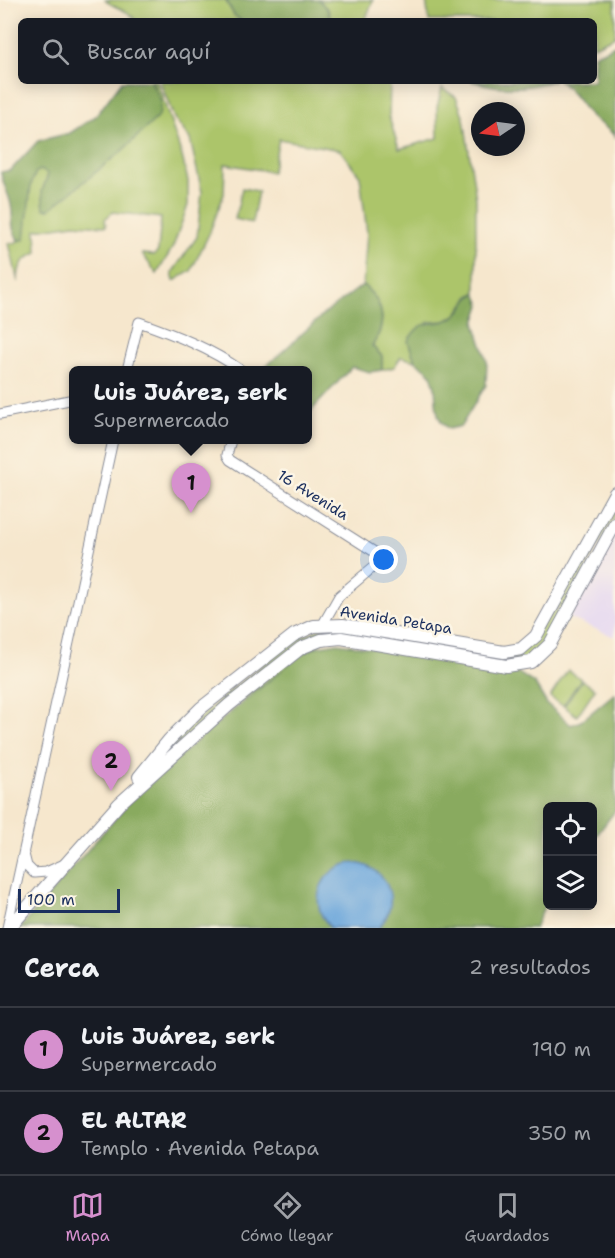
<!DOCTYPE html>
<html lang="es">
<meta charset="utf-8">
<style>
:root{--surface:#171b24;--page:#242831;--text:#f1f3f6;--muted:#9ea1a6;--line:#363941;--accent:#d690ce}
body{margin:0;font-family:"Shantell Sans",sans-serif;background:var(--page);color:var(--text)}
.controls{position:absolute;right:18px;bottom:18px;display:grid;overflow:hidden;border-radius:9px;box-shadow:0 3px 15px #0003}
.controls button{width:54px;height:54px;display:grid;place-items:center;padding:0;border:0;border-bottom:2px solid var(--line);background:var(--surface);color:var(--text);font:30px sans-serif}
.compass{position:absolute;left:471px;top:102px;width:54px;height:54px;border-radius:50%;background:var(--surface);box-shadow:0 3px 15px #0003;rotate:257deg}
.scale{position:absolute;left:18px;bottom:15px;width:102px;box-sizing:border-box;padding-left:6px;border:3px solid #1b2f5e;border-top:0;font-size:16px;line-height:21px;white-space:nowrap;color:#1b2f5e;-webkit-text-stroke:4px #fcf5e5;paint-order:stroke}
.you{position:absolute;left:384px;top:560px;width:21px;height:21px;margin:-15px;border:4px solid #fff;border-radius:50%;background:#1a73e8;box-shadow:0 0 0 9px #1a73e833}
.badge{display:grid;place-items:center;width:39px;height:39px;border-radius:50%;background:var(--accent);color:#111;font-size:20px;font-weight:700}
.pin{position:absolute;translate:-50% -50px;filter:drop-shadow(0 2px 3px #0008)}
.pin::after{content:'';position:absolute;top:32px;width:21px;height:18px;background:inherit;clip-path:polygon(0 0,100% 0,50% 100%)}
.popup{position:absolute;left:69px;top:366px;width:243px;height:78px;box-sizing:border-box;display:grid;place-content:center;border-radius:9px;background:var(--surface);filter:drop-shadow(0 2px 4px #0005);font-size:20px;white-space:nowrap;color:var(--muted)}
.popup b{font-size:22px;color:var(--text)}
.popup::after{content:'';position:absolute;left:50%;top:100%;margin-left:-12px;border:12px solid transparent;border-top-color:var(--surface)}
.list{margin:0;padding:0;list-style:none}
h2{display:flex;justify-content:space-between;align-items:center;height:78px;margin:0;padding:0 24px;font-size:26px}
h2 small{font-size:20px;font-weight:400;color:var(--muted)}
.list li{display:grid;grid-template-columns:39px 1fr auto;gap:18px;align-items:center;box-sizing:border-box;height:84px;padding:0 24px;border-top:2px solid var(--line)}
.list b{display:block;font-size:22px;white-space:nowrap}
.list p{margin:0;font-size:20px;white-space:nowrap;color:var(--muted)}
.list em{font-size:20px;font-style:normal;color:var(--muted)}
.icon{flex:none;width:33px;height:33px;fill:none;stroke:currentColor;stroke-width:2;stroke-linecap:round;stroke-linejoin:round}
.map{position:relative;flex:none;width:615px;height:928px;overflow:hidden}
.search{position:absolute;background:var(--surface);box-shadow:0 3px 15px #0003;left:18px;right:18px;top:18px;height:66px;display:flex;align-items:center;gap:15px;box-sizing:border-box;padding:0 21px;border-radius:9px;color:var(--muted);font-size:22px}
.sheet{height:246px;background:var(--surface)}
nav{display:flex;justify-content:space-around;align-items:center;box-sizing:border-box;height:84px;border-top:2px solid var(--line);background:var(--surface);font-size:16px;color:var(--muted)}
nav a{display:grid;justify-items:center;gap:3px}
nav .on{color:var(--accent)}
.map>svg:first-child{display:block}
</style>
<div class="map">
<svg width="615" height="928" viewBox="0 0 615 928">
<rect width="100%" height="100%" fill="#fcf5e5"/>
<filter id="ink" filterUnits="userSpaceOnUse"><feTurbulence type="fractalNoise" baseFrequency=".0167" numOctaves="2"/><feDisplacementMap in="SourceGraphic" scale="12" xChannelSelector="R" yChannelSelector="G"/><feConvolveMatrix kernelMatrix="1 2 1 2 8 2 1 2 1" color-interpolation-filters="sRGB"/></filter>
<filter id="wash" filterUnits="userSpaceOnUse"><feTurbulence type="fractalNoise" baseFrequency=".008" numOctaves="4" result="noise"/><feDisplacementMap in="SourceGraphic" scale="24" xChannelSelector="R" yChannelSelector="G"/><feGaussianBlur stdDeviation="1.35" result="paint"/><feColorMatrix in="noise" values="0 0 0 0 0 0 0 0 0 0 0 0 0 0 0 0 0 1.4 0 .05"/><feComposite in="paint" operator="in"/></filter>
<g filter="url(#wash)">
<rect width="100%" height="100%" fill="#f6e7cd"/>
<path fill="#e2d4f3" d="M615,533v104l-46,-19z"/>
<path fill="#acc56b" stroke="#647a64" stroke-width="1.5" d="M105,0h120l9,15 8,6h-106c-7,-12 -22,-12 -31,-21z
M319,0h54l-8,21h-33l-4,-11z
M426,0h189v36l-21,10v-25h-165z
M151,81h6l25,75 6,25v24l-15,42 -16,27 -15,-20 12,1 4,-4 3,-33 -48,-6 -8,7 1,7 -32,-2 -38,6 1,23c-15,6 -19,13 -19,29l-9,-39h6l5,-5 13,-68 122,-83z
M160,81h230l-1,36 10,32 39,-11 -1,-31 5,-19 14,9 8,21 12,81v94l-7,3 -12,18 -11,7 -17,1 -21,19 7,20 -14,-4 -7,10 -12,3v-14l-10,-10c16,-23 12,-43 -9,-61l4,-52 -7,-57 -20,-26 -61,-11 -7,33 -47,-8 -1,30 -15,40 -18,37 -17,10 -2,-8 25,-36 5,-45 -12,-53 -16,-21z
M242,188l16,3 -6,32 -17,-4z
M615,497v19l-51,92 -10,-1z
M553,610l9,1 -19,35 -21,16 -56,-5 1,-9 48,6z
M325,627l137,21 -1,8 -131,-21 -172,126 17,-20 48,-44 69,-56z
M568,670l13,9 -18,27 -13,-9z
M582,680l13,9 -18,27 -13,-10z"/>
<path fill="#89aa5f" stroke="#526c5e" stroke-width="1.5" d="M226,0h93l9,10 3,11h-89l-8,-6z
M615,45v92c-6,-9 -13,-11 -21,-18 -14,-12 -19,-28 -35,-38h35v-26z
M122,81h29l10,20 -2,15 -38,36 -71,57h-6l-2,-18 6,-17 -7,-4 -5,2 -5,13 -6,54 -6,2c-10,-13 -5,-22 -8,-36 -2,-12 -9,-21 -10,-33l10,-2 27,-29 32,-8 26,-17z
M471,81h83c-31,8 -52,9 -83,0z
M363,285c21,18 25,38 9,61l10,10v14l-12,2 -18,-5 -44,47v-44h-46l63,-57z
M476,293l5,12 -6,18 12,38 -1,24 -25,41 -12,3c-21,-14 -7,-39 -20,-57 -3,-4 -8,-6 -11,-9 -6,-5 -7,-15 -10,-22 16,-29 31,-10 49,-27 8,-7 9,-16 19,-21z
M338,643l176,27 21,14 12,20 24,21 10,-4 34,-28v118l-22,29 -1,-34h-44l-1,94 -12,28h-515l111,-128 71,-64 99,-82 18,-8z"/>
<path fill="#6ba6db" stroke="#436a9c" stroke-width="1.5" d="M351,863c35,0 53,40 27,65h-47c-24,-23 -12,-59 20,-65z"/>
</g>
<g filter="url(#ink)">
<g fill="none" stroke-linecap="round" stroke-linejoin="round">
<defs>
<path id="minor" d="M127,370l12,-48c37,13 70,26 102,48
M0,414l74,-15
M231,440l-4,15 3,5 154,98 -45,38 -16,28
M24,854l3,12 7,7 12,-1 18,-8
M7,928l106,-488"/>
<path id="major" d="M139,777l30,-37 32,-32 93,-73 20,-9 29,-1 161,27 17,-3 15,-13 79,-143
M9,928l110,-124 110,-99 72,-57 20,-8 20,-2 165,28 25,-4 19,-18 65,-120"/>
</defs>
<use href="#minor" stroke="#888b96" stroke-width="11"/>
<use href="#major" stroke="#888b96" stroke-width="14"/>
<use href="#minor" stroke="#fff" stroke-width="9"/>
<use href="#major" stroke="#fff" stroke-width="12"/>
</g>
</g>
<g text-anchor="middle" stroke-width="5" stroke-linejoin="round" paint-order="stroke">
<g font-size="15" fill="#1b2f5e" stroke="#fcf5e5">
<text transform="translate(313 495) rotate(32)" y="5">16 Avenida</text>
<text transform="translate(396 620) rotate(9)" y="5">Avenida Petapa</text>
</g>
</g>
</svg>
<div class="controls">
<button><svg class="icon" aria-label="locate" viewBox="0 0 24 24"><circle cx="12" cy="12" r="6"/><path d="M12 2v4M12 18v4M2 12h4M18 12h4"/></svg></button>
<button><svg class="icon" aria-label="layers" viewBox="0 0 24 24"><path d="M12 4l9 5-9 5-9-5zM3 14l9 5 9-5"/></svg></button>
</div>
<svg class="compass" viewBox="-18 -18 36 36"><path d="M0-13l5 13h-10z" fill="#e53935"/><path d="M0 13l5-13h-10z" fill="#9ea1a6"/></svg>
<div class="scale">100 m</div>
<div class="you"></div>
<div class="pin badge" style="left:191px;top:513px">1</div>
<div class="popup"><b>Luis Juárez, serk</b>Supermercado</div>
<div class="pin badge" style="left:111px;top:791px">2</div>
<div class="search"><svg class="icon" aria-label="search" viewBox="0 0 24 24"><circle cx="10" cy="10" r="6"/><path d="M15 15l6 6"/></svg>Buscar aquí</div>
</div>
<section class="sheet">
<h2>Cerca<small>2 resultados</small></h2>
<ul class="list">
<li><span class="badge">1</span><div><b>Luis Juárez, serk</b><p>Supermercado</p></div><em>190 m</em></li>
<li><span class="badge">2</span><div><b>EL ALTAR</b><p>Templo · Avenida Petapa</p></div><em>350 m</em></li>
</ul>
</section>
<nav>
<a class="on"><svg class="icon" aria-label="map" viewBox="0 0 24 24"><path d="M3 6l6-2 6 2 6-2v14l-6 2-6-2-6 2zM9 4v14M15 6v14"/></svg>Mapa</a>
<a><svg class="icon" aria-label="directions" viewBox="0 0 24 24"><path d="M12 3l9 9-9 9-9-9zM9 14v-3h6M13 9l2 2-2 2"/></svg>Cómo llegar</a>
<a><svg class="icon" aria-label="saved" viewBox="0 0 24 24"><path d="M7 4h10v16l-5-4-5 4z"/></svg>Guardados</a>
</nav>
